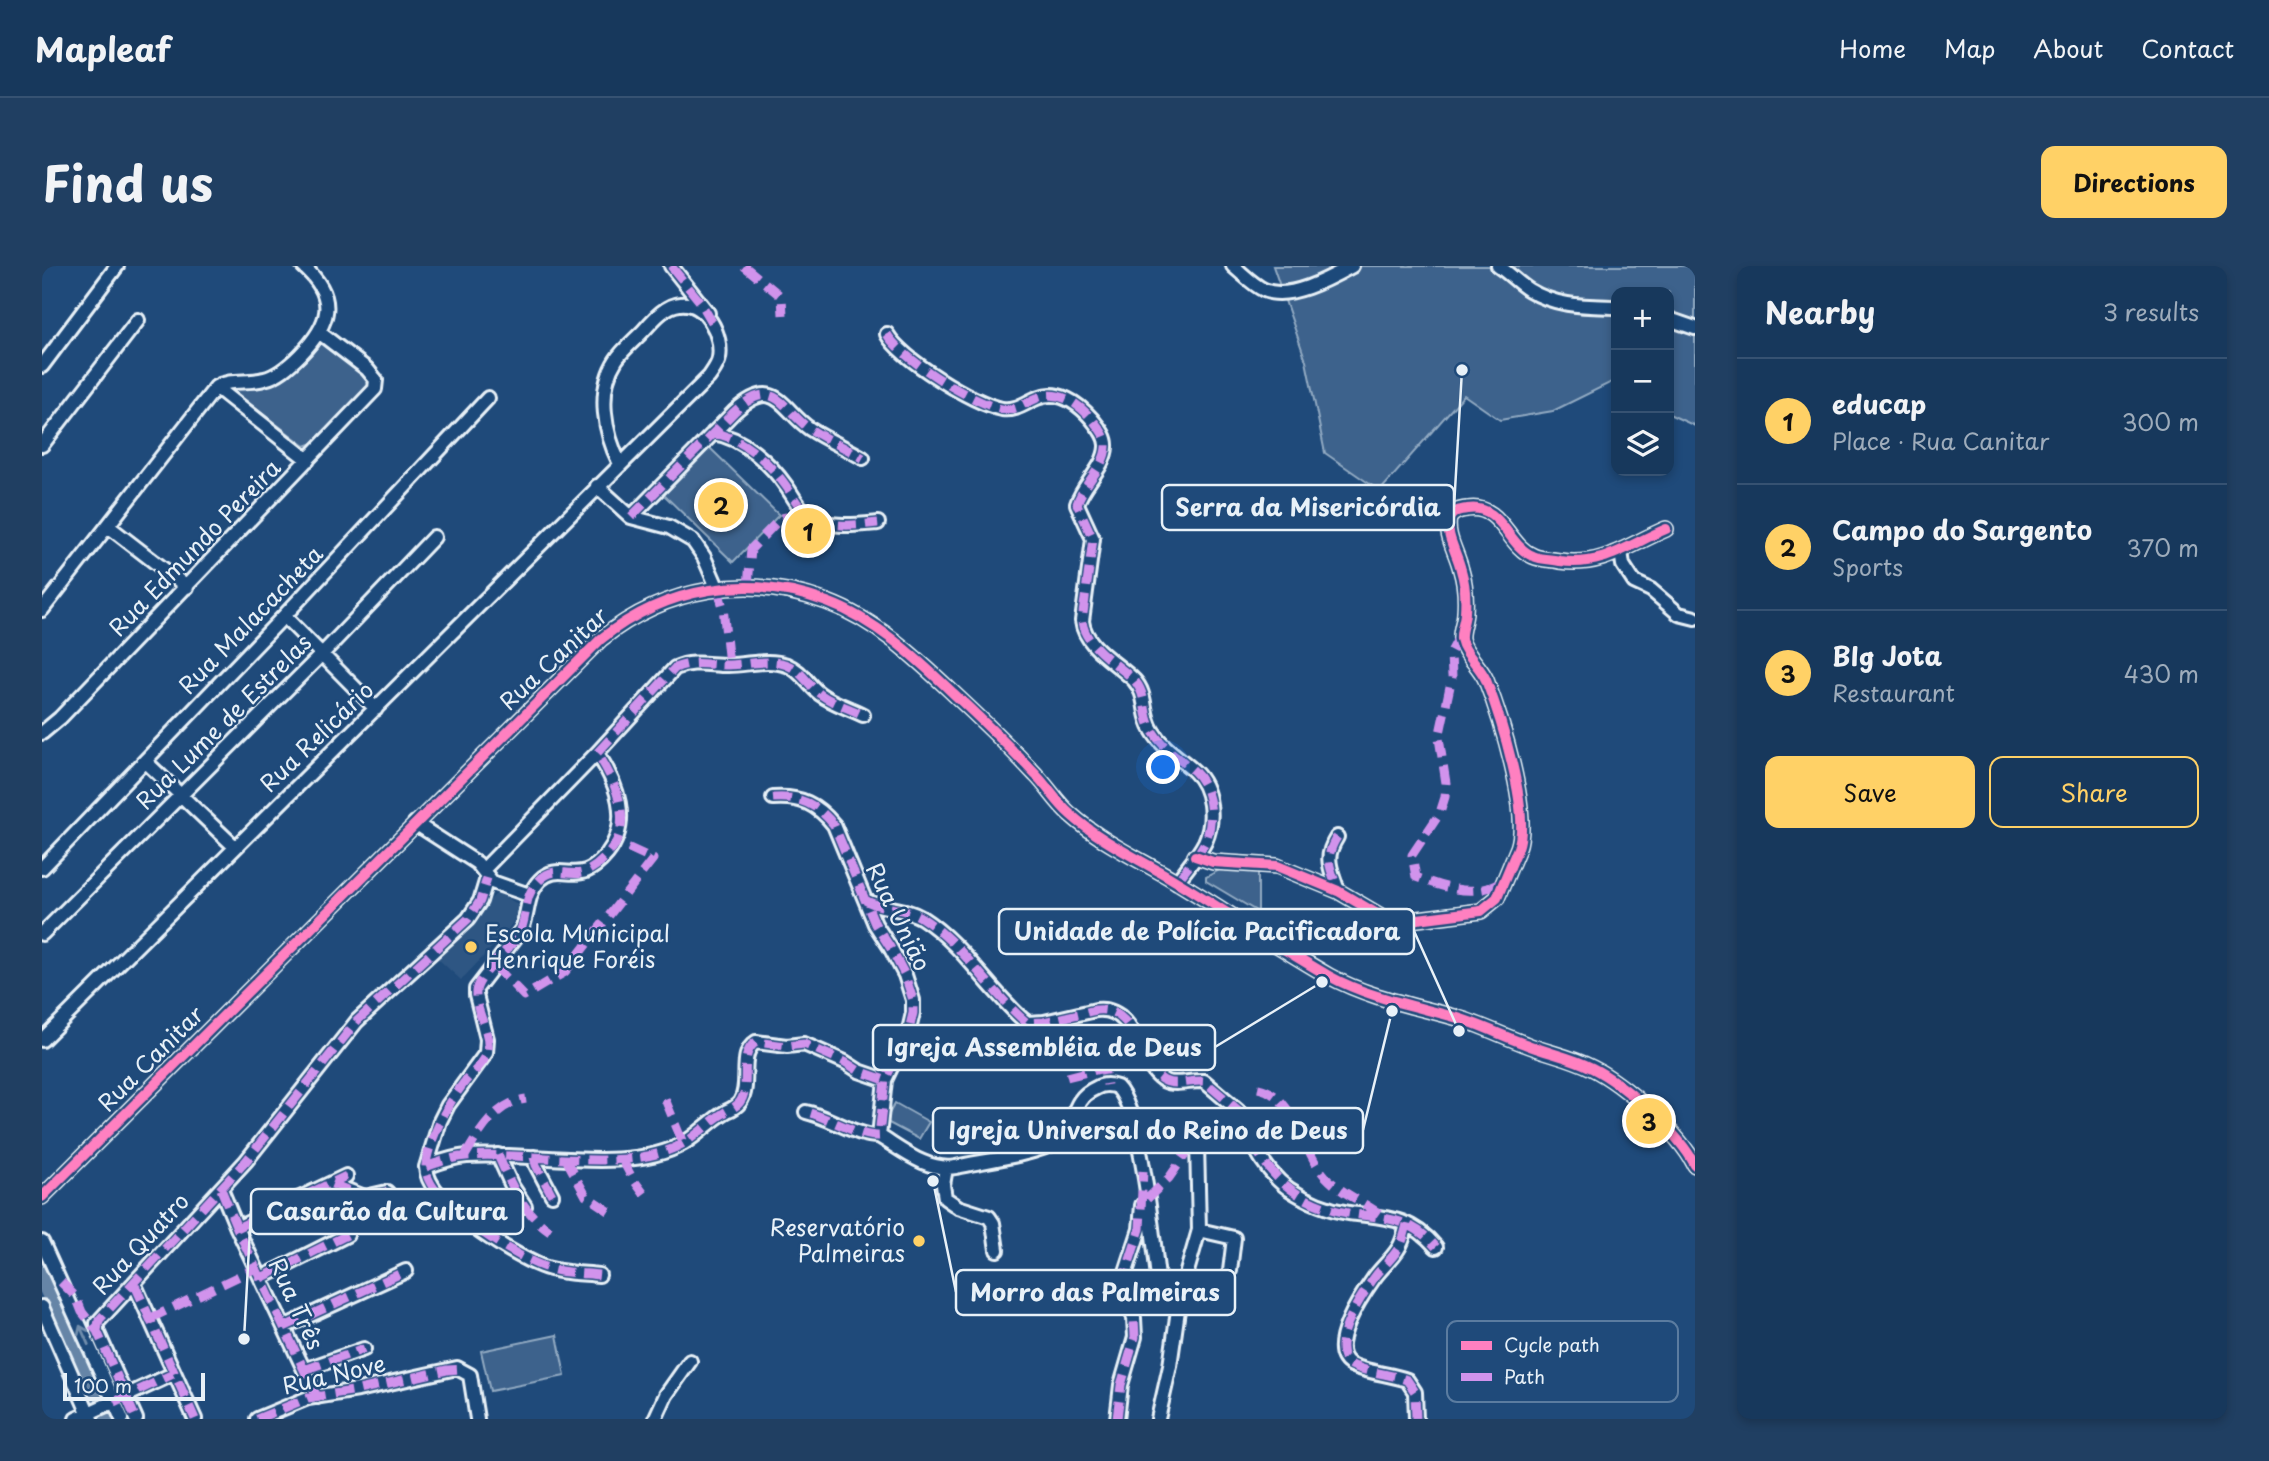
<!DOCTYPE html>
<meta charset="utf-8">
<style>
:root{--surface:#17385c;--page:#203f62;--text:#f1f3f6;--muted:#9eacbb;--line:#365272;--accent:#ffd166}
body{margin:0;font-family:"Playpen Sans",sans-serif;background:var(--page);color:var(--text)}
.controls{position:absolute;right:21px;top:21px;display:grid;overflow:hidden;border-radius:14px;box-shadow:0 4px 10px #0003}
.controls button{width:63px;height:63px;display:grid;place-items:center;padding:0;border:0;border-bottom:2px solid var(--line);background:var(--surface);color:var(--text);font:35px sans-serif}
.scale{position:absolute;left:21px;bottom:18px;width:142px;box-sizing:border-box;padding-left:7px;border:4px solid #e8f1f8;border-top:0;font-size:19px;line-height:24px;white-space:nowrap;color:#e8f1f8;-webkit-text-stroke:5px #1f4a7a;paint-order:stroke}
.you{position:absolute;left:1122px;top:502px;width:24px;height:24px;margin:-18px;border:5px solid #fff;border-radius:50%;background:#1a73e8;box-shadow:0 0 0 10px #1a73e833}
.badge{display:grid;place-items:center;width:46px;height:46px;border-radius:50%;background:var(--accent);color:#111;font-size:23px;font-weight:700}
.pin{position:absolute;translate:-50% -50%;border:4px solid #fff;box-shadow:0 2px 7px #0006}
.list{margin:0;padding:0;list-style:none}
h2{display:flex;justify-content:space-between;align-items:center;height:91px;margin:0;padding:0 28px;font-size:30px}
h2 small{font-size:23px;font-weight:400;color:var(--muted)}
.list li{display:grid;grid-template-columns:46px 1fr auto;gap:21px;align-items:center;box-sizing:border-box;height:126px;padding:0 28px;border-top:2px solid var(--line)}
.list b{display:block;font-size:26px;white-space:nowrap}
.list p{margin:0;font-size:23px;white-space:nowrap;color:var(--muted)}
.list em{font-size:23px;font-style:normal;color:var(--muted)}
.actions{display:flex;gap:14px;padding:21px 28px}
.actions a{flex:1;padding:16px 0;border:2px solid var(--accent);border-radius:14px;text-align:center;font-size:24px;color:var(--accent)}
.actions .main{background:var(--accent);color:#111}
.icon{flex:none;width:38px;height:38px;fill:none;stroke:currentColor;stroke-width:2;stroke-linecap:round;stroke-linejoin:round}
.map{position:relative;flex:none;width:1653px;height:1153px;overflow:hidden;border-radius:14px}
header{display:flex;align-items:center;gap:42px;box-sizing:border-box;height:98px;padding:0 35px;background:var(--surface);border-bottom:2px solid var(--line)}
header strong{font-size:33px}
nav{display:flex;gap:38px;margin-inline-start:auto;font-size:24px}
.intro{display:flex;align-items:center;justify-content:space-between;box-sizing:border-box;height:168px;padding:0 42px}
h1{margin:0;font-size:49px}
.button{padding:18px 32px;border-radius:14px;background:var(--accent);color:#111;font-size:24px;font-weight:700}
main{display:flex;gap:42px;padding:0 42px}
aside{flex:1;background:var(--surface);border-radius:14px;box-shadow:0 4px 10px #0003}
.map>svg:first-child{display:block}
</style>
<header>
<strong>Mapleaf</strong>
<nav><a>Home</a><a>Map</a><a>About</a><a>Contact</a></nav>
</header>
<div class="intro"><h1>Find us</h1><a class="button">Directions</a></div>
<main>
<div class="map">
<svg width="1653" height="1153" viewBox="0 0 1653 1153">
<rect width="100%" height="100%" fill="#1f4a7a"/>
<filter id="ink" filterUnits="userSpaceOnUse"><feTurbulence type="fractalNoise" baseFrequency=".0143" numOctaves="2"/><feDisplacementMap in="SourceGraphic" scale="14" xChannelSelector="R" yChannelSelector="G"/><feConvolveMatrix kernelMatrix="1 2 1 2 8 2 1 2 1" color-interpolation-filters="sRGB"/></filter>
<g filter="url(#ink)">
<path fill="#2e5683" d="M456,626l19,12 2,9 -15,22 -43,45 -24,-22 39,-37 12,-19z"/>
<path fill="#3c628c" stroke="#92aac2" stroke-width="2" d="M1231,0h422v160l-26,-12v-122h-53v88l-63,31 -53,9 -36,-25 -84,96 -55,-38 -19,-92z
M282,74l45,34 1,13 -54,55 -11,4 -72,-55z
M668,182l69,67 -46,47 -69,-67z
M1181,602l35,1v43l-52,-31v-4z
M853,837l34,19 -10,17 -34,-18z
M515,1069l8,41 -75,15 -9,-40z"/>
<g fill="none" stroke-linecap="round" stroke-linejoin="round">
<path stroke="#6685a7" stroke-width="18" d="M0,1009l66,144"/>
<defs>
<path id="minor" d="M629,0l37,47
M1191,0c10,8 19,18 31,24 25,11 66,-12 88,-24
M1456,0c11,7 20,17 31,24 28,17 56,16 87,17
M1627,53l26,9
M845,68c14,25 87,70 115,75 14,2 23,-6 35,-11 21,-9 41,5 55,21 6,8 15,17 14,28 -1,20 -23,37 -29,57l16,35 -11,82c3,26 35,42 52,59 14,15 8,34 18,50 10,18 28,28 42,41 18,17 21,49 11,71 -7,14 -19,27 -28,40
M0,100l75,-100
M174,121l92,73
M671,167c29,4 57,30 73,53 8,11 15,27 28,33 19,9 43,6 64,4
M0,179l96,-125
M555,220l34,31 38,10 24,14 11,16 13,30
M589,251l103,-105c42,-38 47,-3 76,17 17,11 36,19 53,29
M66,260l79,61
M1579,285l2,14 11,17 17,8 28,24 16,4
M0,344l174,-223c16,-9 31,-3 48,-8 14,-3 26,-14 36,-24 30,-31 39,-57 3,-89
M242,350l92,93
M0,467l18,-15 315,-329 1,-9 -9,-11 -47,-36
M555,487c20,30 35,69 10,101 -5,6 -13,14 -21,17 -16,6 -31,-6 -46,9 -14,14 -11,32 -18,49l-46,60v6l11,44 -1,14 -38,52 -8,16 -14,46c1,36 83,86 115,99 18,7 39,7 58,9
M103,495l90,86
M731,532c28,-2 44,6 61,27l41,99 15,23 15,28 8,25v13l-4,17 -24,50 -6,56
M373,557l62,40 15,19 37,13
M1295,571c-14,22 -6,31 1,54
M1153,590l18,6 64,4 61,25 46,27 18,3 79,-10 16,-13 21,-50c13,-36 -18,-132 -32,-168 -6,-14 -22,-26 -25,-41 -1,-9 4,-18 4,-27 1,-13 0,-29 -4,-42 -4,-18 -16,-34 -12,-52 5,-7 10,-8 18,-9 35,-6 40,37 66,47 9,4 18,3 27,5 43,6 68,-16 106,-32
M0,602l242,-252 204,-218
M441,604l114,-117 78,-85c19,-8 33,-3 53,-3 20,0 40,-7 59,0 15,6 21,20 33,29 12,9 29,14 43,21
M823,634c18,10 40,7 57,18 42,27 67,73 105,105l17,-1 52,-12c43,-5 42,59 69,71 10,5 27,-1 39,0l34,29 5,9
M0,668l280,-280 112,-117
M0,774l667,-663c4,-6 9,-12 10,-19 4,-22 -13,-57 -39,-54 -14,1 -26,15 -35,25 -9,10 -22,20 -29,31 -20,31 -11,74 4,104
M764,846c23,5 52,25 73,24
M837,870c23,14 49,36 77,31 25,-6 87,-13 104,-28 17,-15 9,-39 36,-51 7,-4 13,-4 21,-1 24,23 36,152 41,190 4,12 10,17 22,19
M456,889l14,31 13,20
M492,891l2,8 16,30
M384,901c13,-5 27,-10 41,-11 64,-5 163,19 217,-13 15,-9 27,-23 43,-32 5,-2 10,-5 13,-9 12,-17 -3,-48 16,-60l31,4 17,-2 41,18 14,9 26,9
M904,902l-3,17 2,13 13,9 31,10 4,6 4,27
M290,918l33,13 22,-5
M179,923l16,39 80,169
M0,931l559,-558c65,-52 148,-66 226,-37 49,18 88,55 126,91 28,26 56,53 83,82 12,12 21,28 34,39 31,28 69,45 104,66 52,31 102,66 155,96 40,22 86,30 129,42 23,7 45,18 67,26 22,9 46,13 67,24 32,16 87,65 103,97
M1365,958c-2,8 -4,18 -9,25 -7,11 -17,19 -24,29 -12,17 -48,70 -24,86 13,8 41,10 57,16l8,12 1,27
M195,962l109,-52
M1157,964l35,8 -4,33
M0,976l80,177
M219,1012l86,-43
M92,1017l61,136
M0,1041l49,112
M242,1061l122,-56
M262,1104l60,-21
M34,1153l97,-45
M94,1153l-39,-88v-8l149,-162 111,-140 111,-102 12,-18 7,-23
M215,1153l51,-21 50,-8 99,-22 13,7 7,44
M613,1153l11,-24 24,-34
M1075,1153l4,-34 14,-48 -1,-19 -6,-18 -2,-28 14,-43 2,-24
M1116,1153l12,-53 10,-70 19,-66 -2,-87c2,-12 6,-20 18,-25 9,-4 22,-3 29,6 5,6 8,16 11,24 8,15 20,31 34,41 18,12 39,21 60,24 36,5 61,3 87,34"/>
</defs>
<use href="#minor" stroke="#e8f1f8" stroke-width="18"/>
<use href="#minor" stroke="#1f4a7a" stroke-width="12"/>
<path stroke="#d193ec" stroke-width="9" stroke-dasharray="18 9" stroke-linecap="butt" d="M629,0l30,37 11,19
M702,0l38,31 1,18
M845,68c14,25 87,70 115,75 14,2 23,-6 35,-11 21,-9 41,5 55,21 6,8 15,17 14,28 -1,20 -23,37 -29,57l16,35 -11,82c3,26 35,42 52,59 14,15 8,34 18,50 10,18 28,28 42,41 18,17 21,49 11,71 -7,14 -19,27 -28,40l5,3
M671,167c29,4 57,30 73,53 8,11 15,27 28,33 19,9 43,6 64,4
M589,251l103,-105c42,-38 47,-3 76,17 17,11 36,19 53,29
M706,320l3,-37 30,-31 24,-5
M675,321l6,20 6,58
M1418,369l-9,17 1,25 -13,61 7,45 -1,14 -5,16 -28,42 4,22c29,11 58,21 86,5
M731,532c28,-2 44,6 61,27l41,99 15,23 15,28 8,25v13l-4,17 -24,50 -6,56c-21,1 -50,-19 -73,-24
M1295,571c-14,22 -6,31 1,54
M823,634c18,10 40,7 57,18 42,27 67,73 105,105l17,-1 52,-12c43,-5 42,59 69,71 10,5 27,-1 39,0l34,29 5,12
M452,699l30,31 41,-24 88,-113 -37,-17
M962,791l23,-34
M1025,811l37,-9 3,17
M1216,822c37,7 44,64 68,89 15,16 36,24 54,37
M623,833l18,44
M1210,875c19,40 53,65 96,72 36,6 62,3 88,34
M456,889c12,28 25,58 52,76
M423,890c15,-25 31,-53 61,-57
M492,891l2,8 16,30
M523,891l21,39 26,17
M580,893l9,17 13,18
M384,901c13,-5 27,-10 41,-11 64,-5 163,19 217,-13 15,-9 27,-23 43,-32 5,-2 10,-5 13,-9 12,-17 -3,-48 16,-60l31,4 17,-2 41,18 14,9 26,9
M290,918l33,13 22,-5
M179,923l16,39 80,169
M1105,933l22,-21 29,-42
M1365,958c-2,8 -4,18 -9,25 -7,11 -17,19 -24,29 -12,17 -48,70 -24,86 13,8 41,10 57,16l8,12 1,27
M195,962l109,-52
M557,1009c-19,-2 -39,-2 -57,-9 -30,-11 -113,-63 -116,-96 -1,-15 9,-37 15,-50 6,-13 14,-25 22,-36 8,-11 23,-21 25,-35 2,-19 -13,-38 -12,-57 1,-16 31,-40 41,-55 11,-16 6,-35 16,-49 20,-28 30,-9 52,-16 13,-5 28,-21 33,-34 11,-28 -6,-62 -21,-85l78,-85c19,-8 33,-3 53,-3 20,0 40,-7 59,0 15,6 21,20 33,29 12,9 29,14 43,21
M219,1012l86,-43
M19,1016l15,15 6,15 15,19 39,88
M92,1017l61,136
M107,1053l107,-51
M242,1061l122,-56
M55,1065l2,-11 147,-159 111,-140 111,-102 12,-18 7,-23
M262,1104l60,-21
M72,1136l59,-28
M215,1153l51,-21 50,-8 89,-20 16,-1
M1075,1153l4,-34 14,-48 -1,-19 -6,-18 -2,-28 14,-43 3,-58"/>
<defs>
<path id="cycleway" d="M1153,590l18,6 64,4 61,25 46,27 18,3 79,-10 16,-13 21,-50c13,-36 -18,-132 -32,-168 -6,-14 -22,-26 -25,-41 -1,-9 4,-18 4,-27 1,-13 0,-29 -4,-42 -4,-18 -16,-34 -12,-52 5,-7 10,-8 18,-9 35,-6 40,37 66,47 9,4 18,3 27,5 43,6 68,-16 106,-32
M0,931l559,-558c65,-52 148,-66 226,-37 49,18 88,55 126,91 28,26 56,53 83,82 12,12 21,28 34,39 31,28 69,45 104,66 52,31 102,66 155,96 40,22 86,30 129,42 23,7 45,18 67,26 22,9 46,13 67,24 32,16 87,65 103,97"/>
</defs>
<use href="#cycleway" stroke="#1f4a7a" stroke-width="15"/>
<use href="#cycleway" stroke="#ff80c0" stroke-width="10"/>
</g>
<defs><path id="oneway-shaft" d="M-6 0H5M1.5-3L5.5 0L1.5 3" fill="none" stroke-width="1.6" stroke-linecap="round" stroke-linejoin="round" transform="scale(1.75)"/></defs>
<use stroke="#6f8dac" href="#oneway-shaft" transform="translate(42 1069) rotate(-114)"/>
</g>
<g fill="#ffd166" stroke="#1f4a7a" stroke-width="2.5">
<circle cx="429" cy="681" r="7"/>
<circle cx="877" cy="975" r="7"/>
</g>
<g text-anchor="middle" stroke-width="5" stroke-linejoin="round" paint-order="stroke">
<g font-size="23" fill="#e8f1f8" stroke="#1f4a7a">
<text transform="translate(153 282) rotate(-46)" y="8">Rua Edmundo Pereira</text>
<text transform="translate(209 354) rotate(-46)" y="8">Rua Malacacheta</text>
<text transform="translate(512 393) rotate(-43)" y="8">Rua Canitar</text>
<text transform="translate(182 456) rotate(-45)" y="8">Rua Lume de Estrelas</text>
<text transform="translate(275 471) rotate(-44)" y="8">Rua Relicário</text>
<text transform="translate(856 651) rotate(64)" y="8">Rua União</text>
<text transform="translate(109 793) rotate(-45)" y="8">Rua Canitar</text>
<text transform="translate(99 978) rotate(-47)" y="8">Rua Quatro</text>
<text transform="translate(254 1038) rotate(65)" y="8">Rua Três</text>
<text transform="translate(292 1109) rotate(-13)" y="8">Rua Nove</text>
</g>
<g font-size="23" fill="#e8f1f8" stroke="#1f4a7a" text-anchor="start">
<text x="443" y="676">Escola Municipal<tspan x="443" dy="26">Henrique Foréis</tspan></text>
<text x="863" y="970" text-anchor="end">Reservatório<tspan x="863" dy="26">Palmeiras</tspan></text>
</g>
</g>
<rect x="1405" y="1055" width="231" height="81" rx="10" fill="#1f4a7a" stroke="#5b7ca0" stroke-width="2"/>
<rect x="1419" y="1075" width="31" height="9" fill="#ff80c0"/>
<rect x="1419" y="1107" width="31" height="8" fill="#d193ec"/>
<g font-size="19" fill="#e8f1f8">
<text x="1462" y="1086">Cycle path</text>
<text x="1462" y="1118">Path</text>
</g>
<path fill="none" stroke="#e8f1f8" stroke-width="2.5" d="M1420 104L1412 241M1417 765L1372 665M1280 716L1173 781M1350 745L1321 864M202 1073L209 945M891 915L914 1026"/>
<g fill="#e8f1f8" stroke="#1f4a7a" stroke-width="2.5">
<circle cx="1420" cy="104" r="7"/>
<circle cx="1417" cy="765" r="7"/>
<circle cx="1280" cy="716" r="7"/>
<circle cx="1350" cy="745" r="7"/>
<circle cx="202" cy="1073" r="7"/>
<circle cx="891" cy="915" r="7"/>
</g>
<g fill="#1f4a7a" stroke="#e8f1f8" stroke-width="2.5">
<rect x="1120" y="219" width="292" height="45" rx="7"/>
<rect x="957" y="643" width="415" height="45" rx="7"/>
<rect x="831" y="759" width="342" height="45" rx="7"/>
<rect x="891" y="842" width="430" height="45" rx="7"/>
<rect x="209" y="923" width="272" height="45" rx="7"/>
<rect x="914" y="1004" width="279" height="45" rx="7"/>
</g>
<g font-size="24" text-anchor="middle" font-weight="bold" fill="#e8f1f8">
<text x="1266" y="250">Serra da Misericórdia</text>
<text x="1165" y="674">Unidade de Polícia Pacificadora</text>
<text x="1002" y="790">Igreja Assembléia de Deus</text>
<text x="1106" y="873">Igreja Universal do Reino de Deus</text>
<text x="345" y="954">Casarão da Cultura</text>
<text x="1053" y="1035">Morro das Palmeiras</text>
</g>
</svg>
<div class="controls">
<button>+</button>
<button>−</button>
<button><svg class="icon" aria-label="layers" viewBox="0 0 24 24"><path d="M12 4l9 5-9 5-9-5zM3 14l9 5 9-5"/></svg></button>
</div>
<div class="scale">100 m</div>
<div class="you"></div>
<div class="pin badge" style="left:766px;top:265px">1</div>
<div class="pin badge" style="left:679px;top:239px">2</div>
<div class="pin badge" style="left:1607px;top:855px">3</div>
</div>
<aside>
<h2>Nearby<small>3 results</small></h2>
<ul class="list">
<li><span class="badge">1</span><div><b>educap</b><p>Place · Rua Canitar</p></div><em>300 m</em></li>
<li><span class="badge">2</span><div><b>Campo do Sargento</b><p>Sports</p></div><em>370 m</em></li>
<li><span class="badge">3</span><div><b>BIg Jota</b><p>Restaurant</p></div><em>430 m</em></li>
</ul>
<div class="actions"><a class="main">Save</a><a>Share</a></div>
</aside>
</main>
